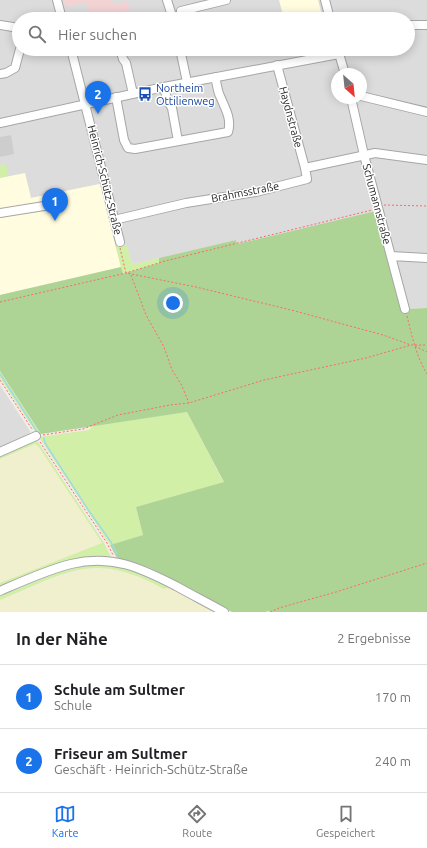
<!DOCTYPE html>
<html lang="de">
<meta charset="utf-8">
<style>
:root{--surface:#fff;--page:#f6f6f6;--text:#202124;--muted:#757577;--line:#e0e0e0;--accent:#1a73e8}
body{margin:0;font-family:Ubuntu,sans-serif;background:var(--page);color:var(--text)}
.compass{position:absolute;left:331px;top:68px;width:36px;height:36px;border-radius:50%;background:var(--surface);box-shadow:0 2px 10px #0003;rotate:153deg}
.you{position:absolute;left:173px;top:303px;width:14px;height:14px;margin:-10px;border:3px solid #fff;border-radius:50%;background:#1a73e8;box-shadow:0 0 0 6px #1a73e833}
.badge{display:grid;place-items:center;width:26px;height:26px;border-radius:50%;background:var(--accent);color:#fff;font-size:13px;font-weight:700}
.pin{position:absolute;translate:-50% -33px;filter:drop-shadow(0 1px 2px #0008)}
.pin::after{content:'';position:absolute;top:21px;width:14px;height:12px;background:inherit;clip-path:polygon(0 0,100% 0,50% 100%)}
.list{margin:0;padding:0;list-style:none}
h2{display:flex;justify-content:space-between;align-items:center;height:52px;margin:0;padding:0 16px;font-size:17px}
h2 small{font-size:13px;font-weight:400;color:var(--muted)}
.list li{display:grid;grid-template-columns:26px 1fr auto;gap:12px;align-items:center;box-sizing:border-box;height:64px;padding:0 16px;border-top:1px solid var(--line)}
.list b{display:block;font-size:15px;white-space:nowrap}
.list p{margin:0;font-size:13px;white-space:nowrap;color:var(--muted)}
.list em{font-size:13px;font-style:normal;color:var(--muted)}
.icon{flex:none;width:22px;height:22px;fill:none;stroke:currentColor;stroke-width:2;stroke-linecap:round;stroke-linejoin:round}
.map{position:relative;flex:none;width:427px;height:612px;overflow:hidden}
.search{position:absolute;background:var(--surface);box-shadow:0 2px 10px #0003;left:12px;right:12px;top:12px;height:44px;display:flex;align-items:center;gap:10px;box-sizing:border-box;padding:0 14px;border-radius:22px;color:var(--muted);font-size:15px}
.sheet{height:180px;background:var(--surface)}
nav{display:flex;justify-content:space-around;align-items:center;box-sizing:border-box;height:56px;border-top:1px solid var(--line);background:var(--surface);font-size:11px;color:var(--muted)}
nav a{display:grid;justify-items:center;gap:2px}
nav .on{color:var(--accent)}
.map>svg:first-child{display:block}
</style>
<div class="map">
<svg width="427" height="612" viewBox="0 0 427 612">
<rect width="100%" height="100%" fill="#f1ece4"/>
<path fill="#dddcdc" fill-rule="evenodd" d="M0,0h427v308l-20,1 -108,-80 -62,15 -1,-4 -102,24 -3,-3 -4,-15 -12,-2 -16,-60 -68,14 -6,-24 -25,4zM19,19h389v30h-389zM337,74h24v24h-24z
M0,385l30,46 -1,5 -29,13z"/>
<path fill="#f3d2d4" d="M64,0h48l1,5 14,-4 4,18h-40l-5,-17 -21,5z"/>
<path fill="#fffcdf" d="M279,0h39l5,19h-39z
M25,173l6,25 69,-14 21,83 -121,28v-117z"/>
<path fill="#cdcdcd" d="M11,135l3,19 -14,3v-20z"/>
<path fill="#f1f0ce" d="M35,444l6,5 61,95 -102,39v-124z
M97,568l25,3 16,5 26,13 5,-2 48,25h-217v-12l58,-23 28,-8z"/>
<path fill="#d1efa6" d="M6,164l2,12 -8,2v-13z
M115,244l12,2 4,15 3,3 25,-6v5l-36,12z
M0,371l41,63h-4l-37,-56z
M187,412l37,71 -88,24 7,28 -33,10 -71,-108 50,-7 5,-5z
M36,440l2,2 66,101 7,14h-23l-24,5 -64,26v-5l102,-40 -63,-96 -4,-3 -35,15v-4z
M102,564l28,5 39,18 -5,2c-20,-11 -43,-21 -66,-21 -30,-1 -70,21 -98,32v-4c33,-14 66,-30 102,-32z"/>
<path fill="#aed495" d="M376,211l31,98 20,-1v304h-157l-1,-1 -4,1h-33l-82,-44 -17,-6 -16,-4 -7,-13 33,-10 -7,-28 88,-25 -37,-70 -146,22 -41,-63v-76l121,-28 2,7 36,-11v-5l77,-18 1,4z"/>
<g fill="none" stroke-linecap="round" stroke-linejoin="round">
<path stroke="#a1dae2" stroke-width="1.5" d="M0,374l38,59
M44,438l1,5 44,68 22,31 6,12"/>
<defs>
<path id="minor" d="M57,0l5,19
M167,0l6,19
M325,0l5,19
M181,11l45,-11
M0,25l19,3
M408,25h19
M71,49l49,193
M120,49l3,10 3,4 7,31
M180,49l7,33
M338,50l7,24
M277,65l28,103
M0,74l6,-1 9,-5 5,-19
M164,87l3,12 5,9 6,33
M361,96l66,16
M116,97l8,43 4,8 7,1 93,-17c4,-13 -3,-24 -8,-36 -3,-6 -3,-13 -5,-19
M351,98l13,57 41,154
M0,123l164,-36 175,-33
M0,213l44,-7
M114,220l72,-17 70,-11 51,-13 -2,-11 70,-15 52,7
M391,256l36,2
M0,452l36,-16
M0,591c23,-10 47,-21 71,-27 41,-10 70,4 105,22 16,9 32,17 48,26"/>
</defs>
<use href="#minor" stroke="#a6a6a6" stroke-width="10"/>
<path stroke="#ff6867" stroke-width="1" stroke-dasharray="2 2" stroke-linecap="butt" d="M384,205l43,1
M120,248l6,25 70,14 99,24 88,24 28,10h16
M131,275l15,40 18,32 8,23 9,14 8,19
M0,302l126,-29 39,-12 207,-51
M407,316c5,20 9,40 20,58
M415,346l12,6
M0,380l32,49
M43,435l40,-6 35,-14 52,-10 19,-2 75,-23 102,-22 45,-13
M40,442l67,101 6,12
M270,612l9,-4 57,-16 91,-29"/>
<use href="#minor" stroke="#fff" stroke-width="8"/>
</g>
<defs>
<symbol id="bus-bare" viewBox="-9 -9 18 18"><path d="M-5-6H5V4H4V6H2V4H-2V6H-4V4H-5ZM-3.5-4V0h7V-4ZM-3.5 1.2v1.5H-2V1.2ZM2 1.2v1.5H3.5V1.2Z" fill="#1a4fb4" stroke="#fff" stroke-width="2.5" paint-order="stroke"/></symbol>
</defs>
<g fill-rule="evenodd">
<use href="#bus-bare" x="135" y="84" width="20" height="20"/>
</g>
<g text-anchor="middle" stroke-width="3" stroke-linejoin="round" paint-order="stroke">
<g font-size="11" fill="#164399" stroke="#fff" text-anchor="start">
<text x="156" y="92">Northeim<tspan x="156" dy="13">Ottilienweg</tspan></text>
</g>
<g font-size="11" fill="#1f1f1f" stroke="#fff">
<text transform="translate(291 117) rotate(75)" y="4">Haydnstraße</text>
<text transform="translate(105 180) rotate(76)" y="4">Heinrich-Schütz-Straße</text>
<text transform="translate(245 192) rotate(-11)" y="4">Brahmsstraße</text>
<text transform="translate(377 204) rotate(75)" y="4">Schumannstraße</text>
</g>
</g>
</svg>
<svg class="compass" viewBox="-18 -18 36 36"><path d="M0-13l5 13h-10z" fill="#e53935"/><path d="M0 13l5-13h-10z" fill="#757577"/></svg>
<div class="you"></div>
<div class="pin badge" style="left:55px;top:221px">1</div>
<div class="pin badge" style="left:98px;top:114px">2</div>
<div class="search"><svg class="icon" aria-label="search" viewBox="0 0 24 24"><circle cx="10" cy="10" r="6"/><path d="M15 15l6 6"/></svg>Hier suchen</div>
</div>
<section class="sheet">
<h2>In der Nähe<small>2 Ergebnisse</small></h2>
<ul class="list">
<li><span class="badge">1</span><div><b>Schule am Sultmer</b><p>Schule</p></div><em>170 m</em></li>
<li><span class="badge">2</span><div><b>Friseur am Sultmer</b><p>Geschäft · Heinrich-Schütz-Straße</p></div><em>240 m</em></li>
</ul>
</section>
<nav>
<a class="on"><svg class="icon" aria-label="map" viewBox="0 0 24 24"><path d="M3 6l6-2 6 2 6-2v14l-6 2-6-2-6 2zM9 4v14M15 6v14"/></svg>Karte</a>
<a><svg class="icon" aria-label="directions" viewBox="0 0 24 24"><path d="M12 3l9 9-9 9-9-9zM9 14v-3h6M13 9l2 2-2 2"/></svg>Route</a>
<a><svg class="icon" aria-label="saved" viewBox="0 0 24 24"><path d="M7 4h10v16l-5-4-5 4z"/></svg>Gespeichert</a>
</nav>
